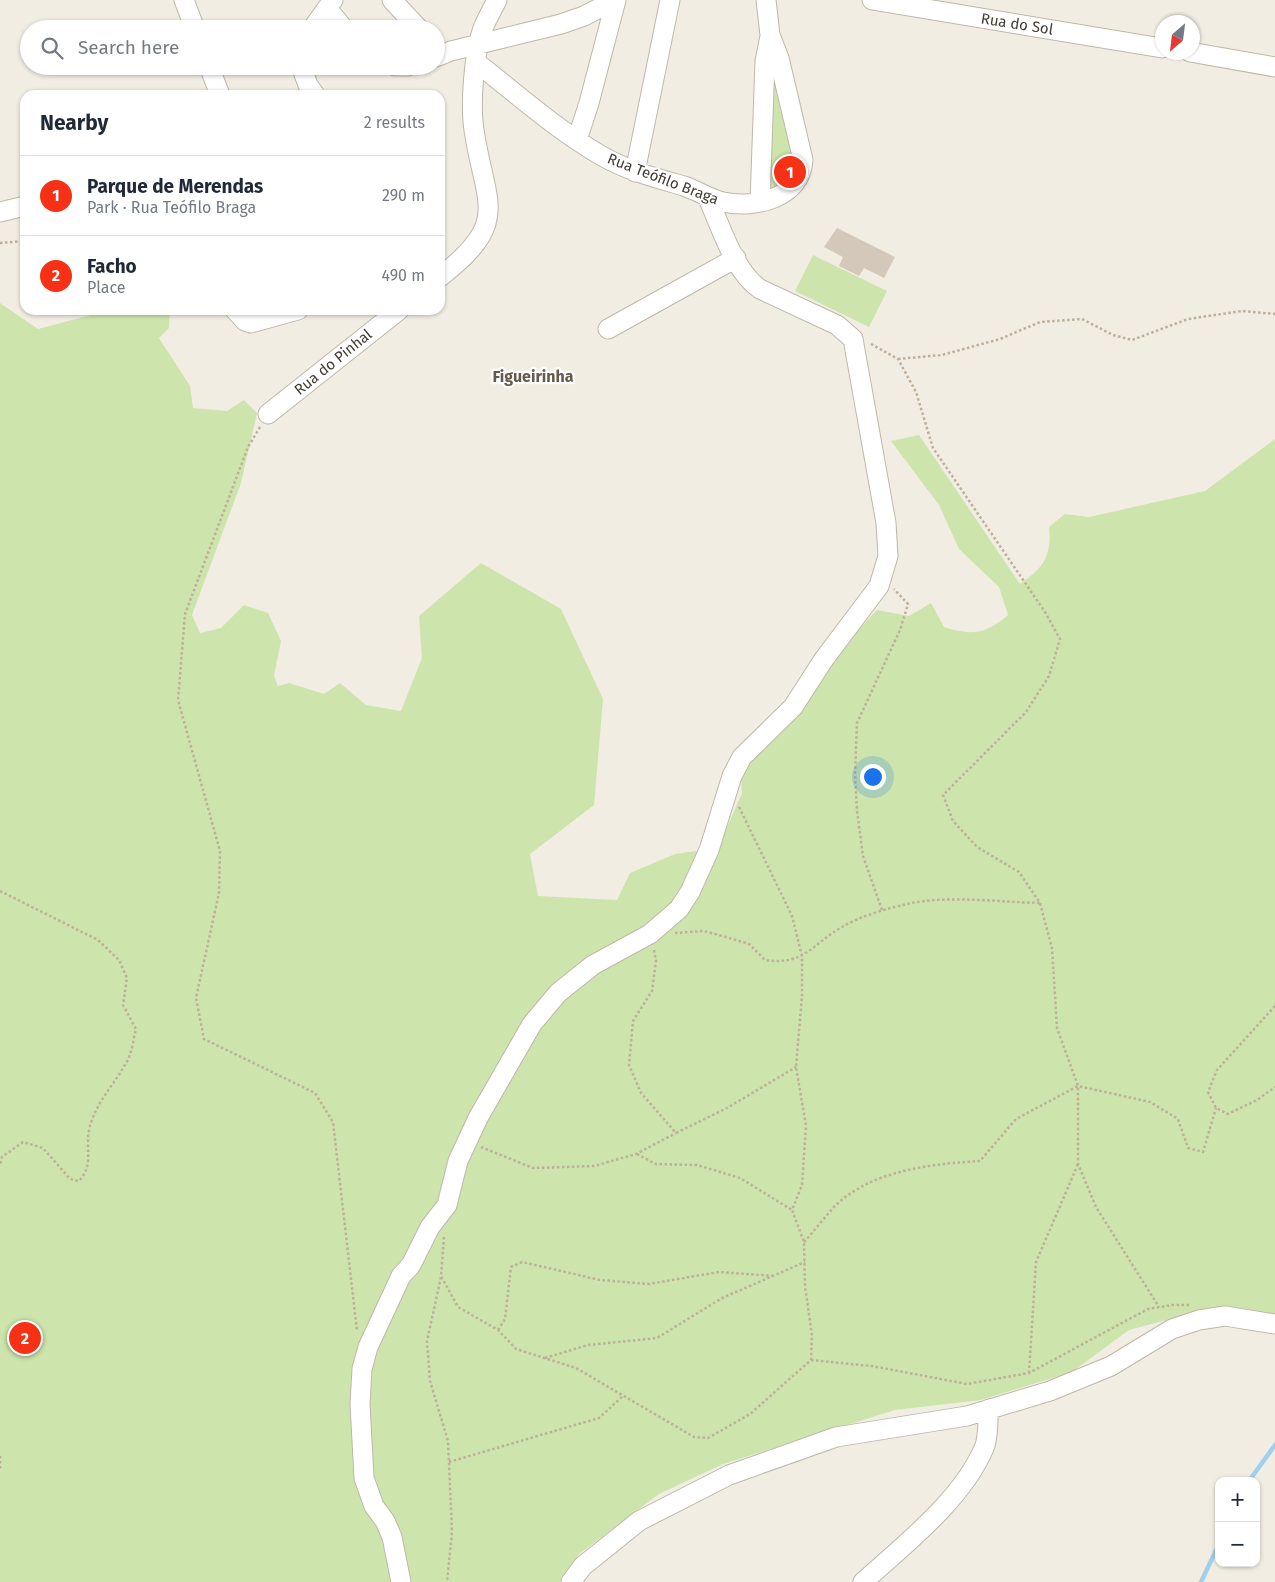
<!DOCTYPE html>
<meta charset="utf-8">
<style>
:root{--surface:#fff;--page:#f2f2f3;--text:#1f2937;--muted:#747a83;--line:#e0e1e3;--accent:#f63115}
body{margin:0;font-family:"Fira Sans",sans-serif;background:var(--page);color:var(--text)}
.controls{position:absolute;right:15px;bottom:15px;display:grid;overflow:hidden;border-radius:10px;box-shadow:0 1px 4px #0004}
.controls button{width:45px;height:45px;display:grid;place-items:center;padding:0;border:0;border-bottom:1px solid var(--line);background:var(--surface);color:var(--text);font:25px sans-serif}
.compass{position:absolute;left:1155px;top:15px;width:45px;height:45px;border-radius:50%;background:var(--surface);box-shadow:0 1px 4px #0004;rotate:208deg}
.you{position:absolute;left:872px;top:776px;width:18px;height:18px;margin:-12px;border:4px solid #fff;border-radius:50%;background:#1a73e8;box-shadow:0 0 0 8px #1a73e833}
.badge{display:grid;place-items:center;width:32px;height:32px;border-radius:50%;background:var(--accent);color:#fff;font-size:16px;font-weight:700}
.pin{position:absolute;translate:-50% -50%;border:2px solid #fff;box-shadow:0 1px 5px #0006}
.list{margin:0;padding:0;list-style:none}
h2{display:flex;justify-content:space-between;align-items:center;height:65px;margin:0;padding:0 20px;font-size:21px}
h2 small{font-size:16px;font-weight:400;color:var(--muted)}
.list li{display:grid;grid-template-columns:32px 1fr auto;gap:15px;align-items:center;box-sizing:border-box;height:80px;padding:0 20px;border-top:1px solid var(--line)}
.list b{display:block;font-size:19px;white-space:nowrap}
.list p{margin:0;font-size:16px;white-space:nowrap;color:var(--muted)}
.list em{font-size:16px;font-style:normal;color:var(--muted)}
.icon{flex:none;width:28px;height:28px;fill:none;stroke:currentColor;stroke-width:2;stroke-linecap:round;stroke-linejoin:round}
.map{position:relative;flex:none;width:1275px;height:1582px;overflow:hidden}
.search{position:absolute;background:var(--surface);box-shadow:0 1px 4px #0004;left:20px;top:20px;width:425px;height:55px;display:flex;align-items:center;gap:12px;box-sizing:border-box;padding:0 18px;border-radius:28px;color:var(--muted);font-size:19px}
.panel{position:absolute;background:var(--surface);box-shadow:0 1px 4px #0004;left:20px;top:90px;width:425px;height:225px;border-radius:15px}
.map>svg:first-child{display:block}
</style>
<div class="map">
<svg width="1275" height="1582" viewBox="0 0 1275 1582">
<rect width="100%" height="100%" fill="#f1ede3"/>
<path fill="#cde5ac" d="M770,35l31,139 -41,28z
M813,255l74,36 -18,36 -74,-36z
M0,303l38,26 72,-19h60l-1,18 -10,10 31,48 3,22 34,3 17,-11 13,13 -16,70 -49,132 8,18 21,-5 23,-23 24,8 13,28 -7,35 4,10 11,-3 35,11 16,-11 26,22 35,6 21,-53 -3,-42 62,-53 80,46 42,90 -9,106 -64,49 8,42 79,4 13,-27 45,-19 43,-6 24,-55 -1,-16 12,-21 35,-31 30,-38 14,-29 45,-48 32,6 22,-13 13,24c27,9 42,7 64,-12l-9,-28 -40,-38 -20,-44 -48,-64 28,-6 101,149c23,-16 32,-27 29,-57l16,-13 24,3 116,-26 70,-52v878l-75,-6 -71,19 -57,42 -91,28 -86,10 -172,54 -64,30 -80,60 -19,28h-560z"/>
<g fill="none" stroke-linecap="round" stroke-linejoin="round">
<path stroke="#9fd0ee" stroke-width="4.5" d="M1249,1481l26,-36
M1201,1582l18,-38"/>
</g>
<path fill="#d3c8b9" d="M837,228l58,29 -11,21 -20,-10 -5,8 -20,-10 4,-9 -19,-10z"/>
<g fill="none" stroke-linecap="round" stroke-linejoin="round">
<defs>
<path id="minor" d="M184,0l11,29
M392,0l27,29
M872,0l290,48
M327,8l17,21
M312,29l21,-29
M1190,52l85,15
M436,57l15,-6 110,-27 23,-8 31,-16
M477,63c41,32 80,67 125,93 26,15 54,22 82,30 14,5 26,13 39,16 32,7 78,-4 80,-42l-24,-102 -9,-23 -4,-35
M209,66l11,29
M301,66l7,19 7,10
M395,66h13
M577,140l12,-37 27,-103
M635,172l35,-172
M760,202l5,-141 5,-25
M0,212l25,-6
M440,277c72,-56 45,-72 34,-147 -4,-26 0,-75 8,-99 4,-11 10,-21 15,-31
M235,310l10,11 6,2 47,-13
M608,329l128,-71
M268,414l131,-104
M401,1582l-9,-45 -7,-16 -11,-15 -10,-28 -4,-74 2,-35 6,-22 33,-71 10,-11 19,-38 17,-22 11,-44 20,-43 54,-94 26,-31 35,-28 57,-31 29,-25 11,-17 19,-42 23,-74 10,-19 51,-50 31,-48 55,-73 9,-30 -2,-33 -33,-184 -16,-14 -77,-36c-26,-17 -40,-65 -53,-93
M571,1582l12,-16 56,-45 90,-46 107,-38 131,-21 83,-25 61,-25 61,-37 27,-9 26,-4 50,8
M863,1582c41,-37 99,-82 121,-134 5,-11 3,-27 5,-39"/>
</defs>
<use href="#minor" stroke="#bfb7a9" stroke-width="21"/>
<path stroke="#beaf98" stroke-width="2.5" stroke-dasharray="2.5 2.5" stroke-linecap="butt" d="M0,243l25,-2
M871,344l27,15 18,33 17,56 112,164 15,27 -11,37 -23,36 -83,83 10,26 24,26 42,25 21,31 12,45 5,80 21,58v78l18,43 63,100
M898,359l44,-4 58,-16 40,-17 42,-3 31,16 19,5 56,-21 54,-8 33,3
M260,427l-12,20 -63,167 -7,86 42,151 -1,42 -23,105 8,41 111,54 18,29 24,209
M0,891l98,49 21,20 8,18 -4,27 13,24c-3,11 -4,25 -10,34 -12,22 -29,38 -36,63 -6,20 5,38 -11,55l-9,-2 -27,-31 -20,-6 -21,15 -2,9
M882,910l-19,-54 -6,-45 -2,-37 2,-51 43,-93 8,-26 -14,-15
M675,933l29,-2 22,6 23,7 16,16c39,6 47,-16 77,-33 19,-11 43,-18 65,-23 38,-9 93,-2 133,-1
M654,950l2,11 -4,30 -19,30 -4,44 12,28 35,40 51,-25 69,-41
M1275,1006l-58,64 -9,22 8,16 12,6 29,-14 18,-13
M481,1147l52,21 61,-2 42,-12 40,-21
M637,1154l19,10 41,1 43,13 52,32
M444,1237l-3,39 17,31 40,23 18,19 60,19 118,69 14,1 42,-24 61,-54 1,-24 -7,-50 -1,-44 -12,-32 10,-25 4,-59 -10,-59 6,-71v-40l-10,-40 -53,-109
M804,1242c10,-11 20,-24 30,-35 37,-37 97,-43 146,-46l36,-42 62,-33 72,16 28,17 10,29 15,4 13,-44
M441,1277l-14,64 3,40 18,60 4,91 -5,50
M498,1330l7,-11 6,-52 11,-5 78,18 49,4 70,-12 55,4
M545,1358l43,-13 69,-7 65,-40 83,-36
M811,1360l61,6 95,18 62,-11 119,-64 24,-4h19
M1029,1373l7,-111 42,-98
M0,1456v15
M449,1462l150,-44 24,-22"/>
<use href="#minor" stroke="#fff" stroke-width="19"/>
</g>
<g text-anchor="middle" stroke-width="4.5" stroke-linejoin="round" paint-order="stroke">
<g font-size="15" fill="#433c34" stroke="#fff">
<text transform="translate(1017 24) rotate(9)" y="5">Rua do Sol</text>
<text transform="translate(663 179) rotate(21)" y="5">Rua Teófilo Braga</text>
<text transform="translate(333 362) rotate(-39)" y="5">Rua do Pinhal</text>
</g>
<g font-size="16" font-weight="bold" fill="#655a4b" stroke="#fff">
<text x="533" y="382">Figueirinha</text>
</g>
</g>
</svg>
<div class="controls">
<button>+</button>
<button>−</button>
</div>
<svg class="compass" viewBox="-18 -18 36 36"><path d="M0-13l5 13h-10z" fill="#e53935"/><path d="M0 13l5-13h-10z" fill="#747a83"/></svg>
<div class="you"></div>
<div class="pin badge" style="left:790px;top:172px">1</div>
<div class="pin badge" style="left:25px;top:1338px">2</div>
<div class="search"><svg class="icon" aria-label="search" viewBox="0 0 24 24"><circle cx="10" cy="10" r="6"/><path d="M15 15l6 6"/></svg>Search here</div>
<section class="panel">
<h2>Nearby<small>2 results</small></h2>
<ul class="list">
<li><span class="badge">1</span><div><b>Parque de Merendas</b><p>Park · Rua Teófilo Braga</p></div><em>290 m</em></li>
<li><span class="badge">2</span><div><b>Facho</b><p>Place</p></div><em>490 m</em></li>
</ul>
</section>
</div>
